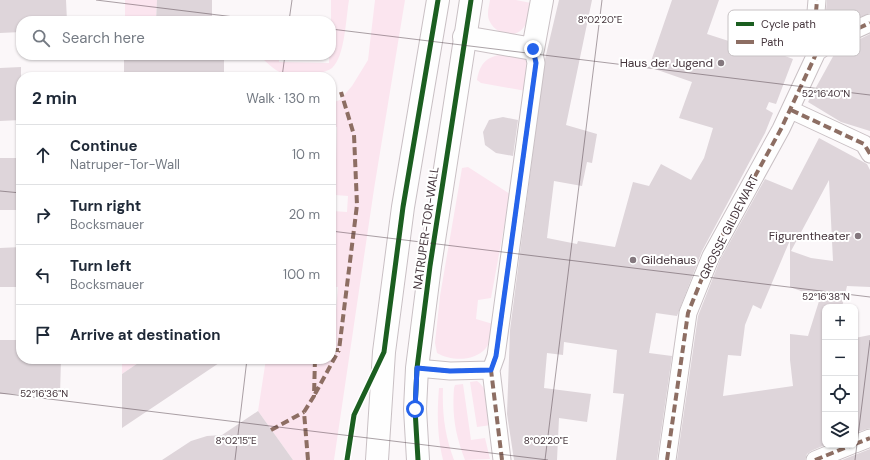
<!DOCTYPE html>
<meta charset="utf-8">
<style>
:root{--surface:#fff;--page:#f6f6f7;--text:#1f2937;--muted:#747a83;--line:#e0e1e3}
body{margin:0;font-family:"DM Sans",sans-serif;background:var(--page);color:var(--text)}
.controls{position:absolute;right:12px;bottom:12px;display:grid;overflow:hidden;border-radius:8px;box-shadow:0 1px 3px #0004}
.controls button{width:36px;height:36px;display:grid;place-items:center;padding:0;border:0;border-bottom:1px solid var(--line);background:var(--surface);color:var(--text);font:20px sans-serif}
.stop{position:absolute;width:12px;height:12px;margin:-9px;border:3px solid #2563eb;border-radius:50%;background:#fff}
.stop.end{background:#2563eb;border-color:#fff;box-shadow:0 1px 4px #0008}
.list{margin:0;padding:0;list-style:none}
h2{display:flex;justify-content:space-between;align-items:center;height:52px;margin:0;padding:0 16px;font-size:17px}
h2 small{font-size:13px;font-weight:400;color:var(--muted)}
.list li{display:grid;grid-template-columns:26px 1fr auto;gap:12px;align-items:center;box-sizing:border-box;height:60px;padding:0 16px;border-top:1px solid var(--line)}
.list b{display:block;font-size:15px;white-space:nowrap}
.list p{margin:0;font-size:13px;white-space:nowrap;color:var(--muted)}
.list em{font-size:13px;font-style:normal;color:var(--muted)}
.icon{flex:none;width:22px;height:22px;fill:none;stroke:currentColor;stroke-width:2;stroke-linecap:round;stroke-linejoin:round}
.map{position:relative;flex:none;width:870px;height:460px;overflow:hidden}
.search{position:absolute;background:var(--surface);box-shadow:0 1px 3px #0004;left:16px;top:16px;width:320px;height:44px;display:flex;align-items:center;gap:10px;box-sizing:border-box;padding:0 14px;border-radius:16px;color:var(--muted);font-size:15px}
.panel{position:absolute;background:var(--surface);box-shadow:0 1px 3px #0004;left:16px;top:72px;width:320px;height:292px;border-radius:16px}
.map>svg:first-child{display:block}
</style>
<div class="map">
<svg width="870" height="460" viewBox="0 0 870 460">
<rect width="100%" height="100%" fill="#fbf7f9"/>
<path fill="#fbe5ef" d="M125,0h32l-1,21h-31z
M331,0h18c-3,17 -4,57 -17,68 -7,5 -18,6 -27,7 -20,2 -26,-1 -41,-15l1,-5h14v7l50,1v-8h2z
M375,0h30l-31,189 -40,271h-41l-35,-49 8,-52h65v-27h3l4,-45h-7l2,-76 14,1 1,-16 -13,-1 2,-68 -6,-1v-23l9,-3 12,-14 16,-26z
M490,0h26l15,3c-1,9 -2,17 -7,24 -9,13 -28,7 -34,-5 -4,-7 -1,-15 0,-22z
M516,53l9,3 5,6 -4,29 -45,-8 -4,-3c4,-24 17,-25 39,-27z
M468,167l42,27 -19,104 -13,2 -2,19 17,5c-1,9 -2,17 -7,24 -12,14 -35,13 -49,5l-2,-10 5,-47 22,-128z
M122,359h22l-22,15z
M477,381c13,9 12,29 14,44l-14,2 -7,-45z
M463,384l8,56 14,-2 5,21 -25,1c-10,-26 -13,-45 -11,-72l1,-3z
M439,388h4c-1,26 2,48 11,72h-11c-6,-25 -6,-47 -4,-72z"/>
<path fill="#ded5da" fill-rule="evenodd" d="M0,0h66l1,21h-46v11l-21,1z
M157,0h55v21h-56z
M559,0h33l-26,125 31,9 -5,29 -5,-1 -5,24 -28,-5 -7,57 30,6 1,-3 37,6 18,-65 16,4 12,-22 30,16 13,-22 9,-30 -34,-10 13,-36 -43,-15 23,-67h47l-12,34 31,10 2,-5 53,20 -17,45 -7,-2 -3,7 7,4 -8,20 -63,118 -25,65 -21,-3 -7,40 23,3 -15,104h-41l8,-66 -11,-1 4,-43 -53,-8 -1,13 -16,-2 -3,35 47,6 -4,28 -28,-4 -2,42h-43l-7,-46 3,-84 35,-271z
M827,0h43v13l-26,11 -19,-4z
M870,34v97l-29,-9 -33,-20 28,-51z
M124,55h100v22h-100z
M21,67v53l-21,1v-53z
M503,117l15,3 -5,36 -17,-3 -11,-8 -2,-13 6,-12z
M819,138l48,26 3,6v117l-23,-1 -5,21h-17v138l-14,6 -4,3 -2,6h-128l21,-144 22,-56 45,-81 27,11zM829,180l4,81 -22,-3 -20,-7zM790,240v47l30,11 -12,38 -18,-2v26l3,26 -70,10 5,-41 13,1 4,-31 8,-20 8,4z
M0,158h21v52h-21z
M21,247v40h-21v-39z
M870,335v93l-15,5v-95z
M0,340h21v19h40l-1,36 -60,-1z
M144,359h81l-103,69v-54z
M258,411l35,49h-131l29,-19 16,-5 15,-1z
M870,449v11h-28l15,-6z"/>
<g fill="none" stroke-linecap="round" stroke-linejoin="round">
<defs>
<path id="pedestrian" d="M817,52l20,-14 33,-15
M791,110l73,34 6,10
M417,368l33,3 41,-1
M855,444l15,-6
M502,460l-11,-90 5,-14 40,-293 -3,-14
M667,460l21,-147 23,-57 70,-127 36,-77 -2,-28 2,-24
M815,460l37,-15"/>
<path id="minor" d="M464,37l69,12 9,-49"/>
<path id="primary" d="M377,460l7,-108 19,-145 35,-207
M418,460l-3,-51 2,-41 13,-102 41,-266"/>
</defs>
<use href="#pedestrian" stroke="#c9c0c4" stroke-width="19"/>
<use href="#minor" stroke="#c9c0c4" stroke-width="24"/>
<use href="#primary" stroke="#c9c0c4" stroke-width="24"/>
<use href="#pedestrian" stroke="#fefefe" stroke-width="17"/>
<use href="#minor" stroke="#fefefe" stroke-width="22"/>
<use href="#primary" stroke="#fefefe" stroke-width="22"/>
<path stroke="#8d6e63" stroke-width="4" stroke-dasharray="8 4" stroke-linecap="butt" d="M817,52l20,-14 33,-15
M791,110l73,34 6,10
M331,350h8l18,-145 -3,-70 -13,-43
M417,368l33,3 41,-1
M315,394l24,-44
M271,430l33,-18
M855,444l15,-6
M308,460l-4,-48 10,-16 1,-37
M502,460l-11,-90 5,-14 40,-293 -3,-14
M667,460l21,-147 23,-57 70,-127 36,-77 -2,-28 2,-24
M815,460l37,-15"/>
<defs>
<path id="cycleway" d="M347,460l7,-45 30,-63 19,-145 35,-207
M418,460l-3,-51 2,-41 13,-102 41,-266"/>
</defs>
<use href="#cycleway" stroke="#fff" stroke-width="8"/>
<use href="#cycleway" stroke="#1b5e20" stroke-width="5"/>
</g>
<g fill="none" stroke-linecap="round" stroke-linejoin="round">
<path stroke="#2563eb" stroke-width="5" d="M415,409l2,-41 33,3 41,-1 5,-14 40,-293 -3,-14"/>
</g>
<path fill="none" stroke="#44343b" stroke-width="1" stroke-opacity="0.45" d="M96,0l171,21M289,21l3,-21M331,29l539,66M282,77l3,-22M0,191l21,2M331,231l539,66M0,393l548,67M235,460l12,-101M545,460l57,-460M855,460l15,-120"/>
<g fill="#84787e" stroke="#fff" stroke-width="1.5">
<circle cx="721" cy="63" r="4"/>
<circle cx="858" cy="236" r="4"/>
<circle cx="633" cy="260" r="4"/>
</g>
<g text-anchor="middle" stroke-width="4" stroke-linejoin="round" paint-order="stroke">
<g font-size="12" fill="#44343b" stroke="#fff" text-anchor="end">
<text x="713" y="67">Haus der Jugend</text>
<text x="850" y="240">Figurentheater</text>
<text x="641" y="264" text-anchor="start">Gildehaus</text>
</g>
<g font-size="12" fill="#44343b" stroke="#fff">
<text transform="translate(729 227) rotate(-63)" y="4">GROSSE GILDEWART</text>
<text transform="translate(426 228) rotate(-82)" y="4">NATRUPER-TOR-WALL</text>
</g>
</g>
<rect x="728" y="10" width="132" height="46" rx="6" fill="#fff" stroke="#c7c2c4" stroke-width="1"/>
<rect x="736" y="22" width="18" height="4" fill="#1b5e20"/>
<rect x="736" y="40" width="18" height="4" fill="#8d6e63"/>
<g font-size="11" fill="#44343b">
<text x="761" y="28">Cycle path</text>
<text x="761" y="46">Path</text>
</g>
<g font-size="10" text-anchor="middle" fill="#44343b" stroke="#fff" stroke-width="4" stroke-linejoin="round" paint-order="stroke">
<text x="600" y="23">8°02'20"E</text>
<text x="826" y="97">52°16'40"N</text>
<text x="826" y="300">52°16'38"N</text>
<text x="44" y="397">52°16'36"N</text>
<text x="236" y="444">8°02'15"E</text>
<text x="546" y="444">8°02'20"E</text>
</g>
</svg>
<div class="controls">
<button>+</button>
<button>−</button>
<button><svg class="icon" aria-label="locate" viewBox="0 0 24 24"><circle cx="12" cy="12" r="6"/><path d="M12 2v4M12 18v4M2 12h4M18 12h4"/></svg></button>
<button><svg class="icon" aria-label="layers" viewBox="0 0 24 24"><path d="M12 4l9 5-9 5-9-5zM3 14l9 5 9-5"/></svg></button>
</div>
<div class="stop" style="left:415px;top:409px"></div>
<div class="stop end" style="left:533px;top:49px"></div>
<div class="search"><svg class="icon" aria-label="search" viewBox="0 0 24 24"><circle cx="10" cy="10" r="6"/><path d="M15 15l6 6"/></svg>Search here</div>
<section class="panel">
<h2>2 min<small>Walk · 130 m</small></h2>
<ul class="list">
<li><svg class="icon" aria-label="ahead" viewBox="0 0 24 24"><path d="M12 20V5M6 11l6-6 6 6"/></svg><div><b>Continue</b><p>Natruper-Tor-Wall</p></div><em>10 m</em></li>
<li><svg class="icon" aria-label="right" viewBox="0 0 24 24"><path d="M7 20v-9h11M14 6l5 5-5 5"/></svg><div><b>Turn right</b><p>Bocksmauer</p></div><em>20 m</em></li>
<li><svg class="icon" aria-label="left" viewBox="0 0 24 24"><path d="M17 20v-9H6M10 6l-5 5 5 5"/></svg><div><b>Turn left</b><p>Bocksmauer</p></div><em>100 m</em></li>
<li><svg class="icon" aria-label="arrive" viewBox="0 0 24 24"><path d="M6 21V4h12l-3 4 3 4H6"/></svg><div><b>Arrive at destination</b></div></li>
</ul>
</section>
</div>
